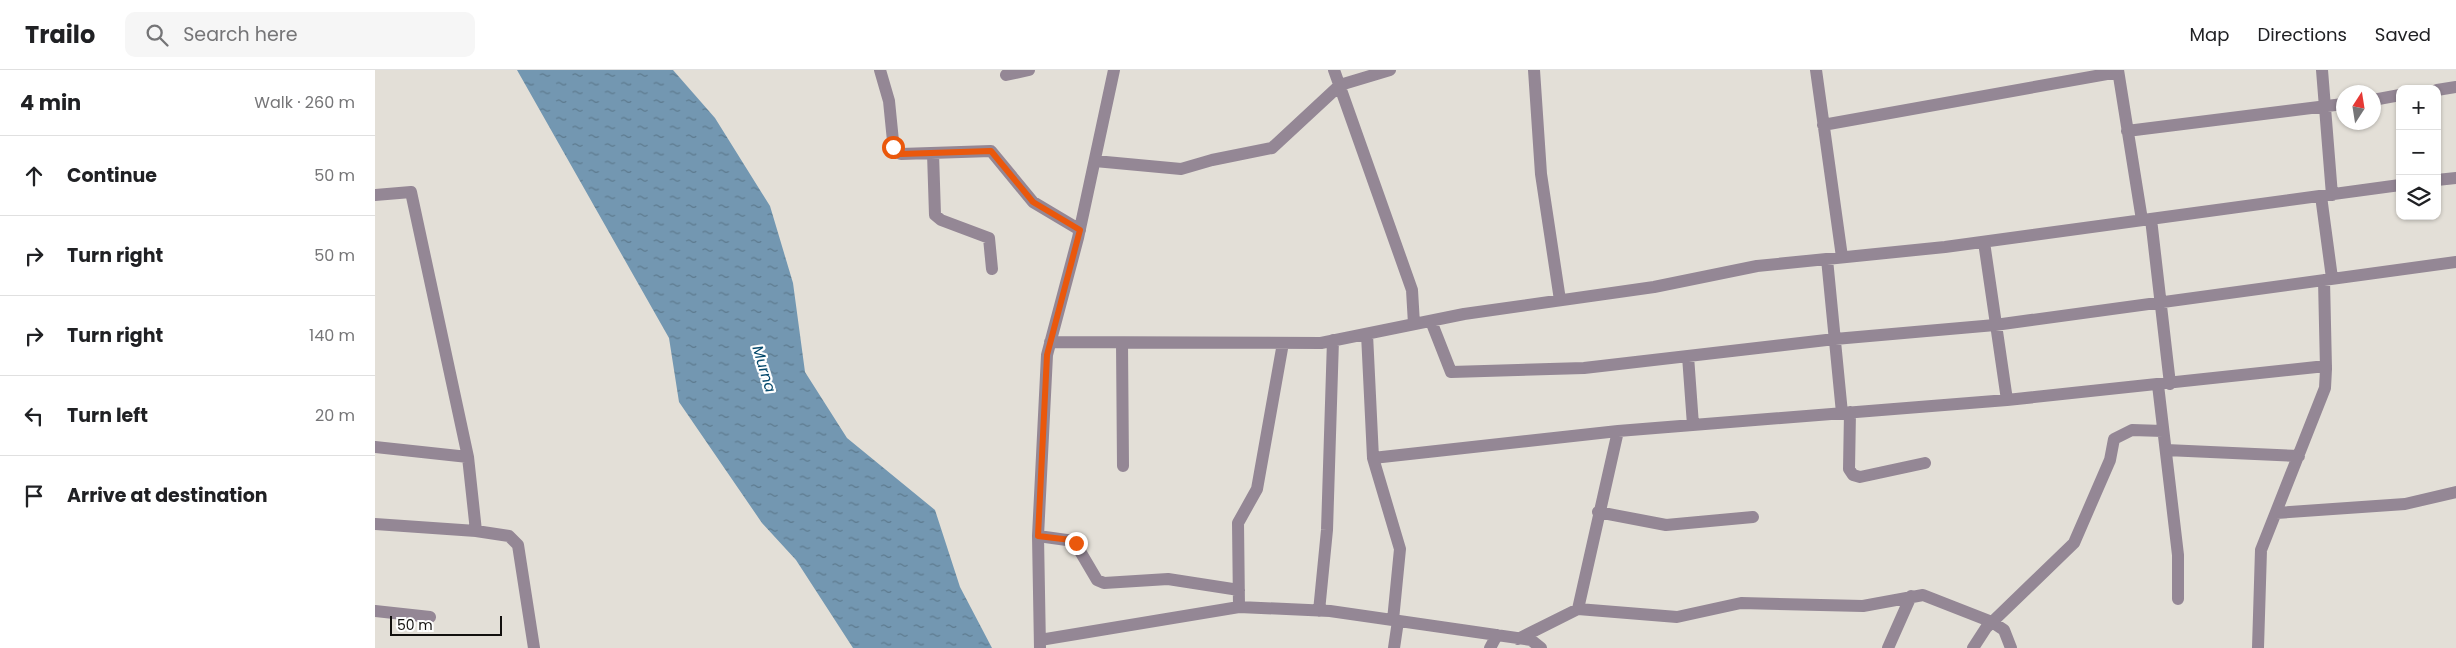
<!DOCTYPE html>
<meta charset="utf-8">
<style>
:root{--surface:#fff;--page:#f6f6f6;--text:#202124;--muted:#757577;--line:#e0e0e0}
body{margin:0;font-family:Poppins,sans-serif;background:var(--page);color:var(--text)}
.controls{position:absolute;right:15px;top:15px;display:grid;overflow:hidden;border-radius:10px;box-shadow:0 1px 4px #0004}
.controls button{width:45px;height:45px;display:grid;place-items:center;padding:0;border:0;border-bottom:1px solid var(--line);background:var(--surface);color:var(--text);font:25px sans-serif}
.compass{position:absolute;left:1961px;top:15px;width:45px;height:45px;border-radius:50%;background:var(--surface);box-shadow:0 1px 4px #0004;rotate:12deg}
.scale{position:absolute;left:15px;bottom:12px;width:112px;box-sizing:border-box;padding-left:5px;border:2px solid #12100e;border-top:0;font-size:14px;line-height:18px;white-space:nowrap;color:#12100e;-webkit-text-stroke:4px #fff;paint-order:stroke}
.stop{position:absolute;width:15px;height:15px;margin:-11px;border:4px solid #ea580c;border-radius:50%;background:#fff}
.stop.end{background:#ea580c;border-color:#fff;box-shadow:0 1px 5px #0008}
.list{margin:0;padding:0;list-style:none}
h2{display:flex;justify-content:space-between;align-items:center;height:65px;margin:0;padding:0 20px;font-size:21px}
h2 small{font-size:16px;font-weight:400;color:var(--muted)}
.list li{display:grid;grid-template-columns:32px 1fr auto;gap:15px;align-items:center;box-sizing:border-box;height:80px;padding:0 20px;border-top:1px solid var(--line)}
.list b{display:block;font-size:19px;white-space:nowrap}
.list em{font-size:16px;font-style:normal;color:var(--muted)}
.icon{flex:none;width:28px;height:28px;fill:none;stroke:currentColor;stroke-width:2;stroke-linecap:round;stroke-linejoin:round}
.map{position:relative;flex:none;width:2081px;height:578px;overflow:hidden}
header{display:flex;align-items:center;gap:30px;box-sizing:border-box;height:70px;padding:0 25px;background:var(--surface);border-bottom:1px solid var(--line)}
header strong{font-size:24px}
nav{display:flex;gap:28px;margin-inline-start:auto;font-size:18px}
.search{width:350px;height:45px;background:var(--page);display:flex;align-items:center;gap:12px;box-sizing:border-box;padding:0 18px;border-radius:10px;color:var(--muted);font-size:19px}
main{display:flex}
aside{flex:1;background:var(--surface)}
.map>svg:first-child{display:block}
</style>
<header>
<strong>Trailo</strong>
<div class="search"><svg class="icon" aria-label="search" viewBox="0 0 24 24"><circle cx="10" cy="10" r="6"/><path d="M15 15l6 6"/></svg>Search here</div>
<nav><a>Map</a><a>Directions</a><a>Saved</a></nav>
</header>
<main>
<aside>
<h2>4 min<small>Walk · 260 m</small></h2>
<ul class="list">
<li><svg class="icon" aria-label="ahead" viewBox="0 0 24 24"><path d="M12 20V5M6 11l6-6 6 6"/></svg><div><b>Continue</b></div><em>50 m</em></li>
<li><svg class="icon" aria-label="right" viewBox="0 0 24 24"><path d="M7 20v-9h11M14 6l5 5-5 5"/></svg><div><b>Turn right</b></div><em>50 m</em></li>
<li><svg class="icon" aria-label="right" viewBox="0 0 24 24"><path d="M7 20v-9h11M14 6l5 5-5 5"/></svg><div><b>Turn right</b></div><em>140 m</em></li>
<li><svg class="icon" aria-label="left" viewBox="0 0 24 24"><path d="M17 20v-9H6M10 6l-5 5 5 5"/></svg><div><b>Turn left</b></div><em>20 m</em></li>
<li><svg class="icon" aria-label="arrive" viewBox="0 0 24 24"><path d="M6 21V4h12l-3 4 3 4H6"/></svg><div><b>Arrive at destination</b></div></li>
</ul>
</aside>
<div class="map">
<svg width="2081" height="578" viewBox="0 0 2081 578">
<defs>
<pattern id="water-ripples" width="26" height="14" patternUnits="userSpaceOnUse" patternTransform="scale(1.25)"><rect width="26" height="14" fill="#7397b1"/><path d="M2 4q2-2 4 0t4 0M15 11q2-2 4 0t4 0" fill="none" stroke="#5d7a8e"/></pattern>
</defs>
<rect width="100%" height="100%" fill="#e3dfd7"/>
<path fill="url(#water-ripples)" d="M142,0h156l42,48 55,88 23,77 12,89 42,66 88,72 25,77 32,61h-139l-57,-88 -34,-37 -83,-121 -10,-64z"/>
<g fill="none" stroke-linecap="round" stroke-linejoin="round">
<path stroke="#948795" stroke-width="12" d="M505,0l9,31 5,50 7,3 90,-3 42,51 47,28
M959,0l78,220 2,34
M1159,0l7,104 19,126
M1441,0l26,187
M1743,0l24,150
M1947,0l10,125
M631,5l23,-5
M2062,20l19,-3
M1998,30l27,-5
M1448,55l295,-53
M1752,61l216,-27
M558,83l2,62 6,5 48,18 3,31
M720,91l86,8 31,-9 60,-12 68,-63 50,-15
M2062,110l19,-2
M0,125l36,-3 57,265 8,74 -101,-7
M1946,126l11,82
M1776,149l19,165
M1609,172l23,158
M1452,189l15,154
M1056,251l20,51 133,-4 251,-29 160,-14 461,-63
M992,264l6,124 27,91 -7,71
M675,272l271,1 143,-29 190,-27 103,-21 188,-19 455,-62
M747,273l1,123
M1313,286l5,69
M1783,315l20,170v44
M1475,342l-1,57 4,6 7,2 65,-14
M0,377l93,10
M1791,380l133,6
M998,388l245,-27 389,-31 319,-34
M1223,442l68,13 87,-8
M1901,443l129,-9 51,-12
M101,461l33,5 9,9 16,103
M663,466l36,5 23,39 7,3 64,-4 71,11
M864,537l-1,-84 19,-34 26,-146
M1203,539l40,-178
M0,541l55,6
M944,541l8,-81 6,-190
M1143,569l60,-30 99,8 64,-14 122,3 60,-11 69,27 12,8 7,18
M665,570l199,-33 91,4 201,29 10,8
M665,578l-2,-112 9,-181 31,-117 36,-168
M1019,578l4,-27
M1115,578l7,-13
M1513,578l23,-52
M1598,578l13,-20 88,-85 36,-83 4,-21 18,-9 31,1
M1883,578l3,-98 64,-162 1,-19 -2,-89"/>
</g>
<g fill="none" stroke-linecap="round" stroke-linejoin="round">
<path stroke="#ea580c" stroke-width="6" d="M518,77l2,4 6,3 90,-3 42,51 47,28 -33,125 -9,181 33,4 5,3"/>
</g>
<g text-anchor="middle" stroke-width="4.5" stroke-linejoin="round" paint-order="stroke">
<g font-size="15" font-style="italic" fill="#05496c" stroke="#fff">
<text transform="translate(389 299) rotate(73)" y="5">Murna</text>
</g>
</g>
</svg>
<div class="controls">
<button>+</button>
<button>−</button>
<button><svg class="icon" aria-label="layers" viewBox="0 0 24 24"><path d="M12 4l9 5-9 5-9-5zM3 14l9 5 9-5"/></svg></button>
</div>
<svg class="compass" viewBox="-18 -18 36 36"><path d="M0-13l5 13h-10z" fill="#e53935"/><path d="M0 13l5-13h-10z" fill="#757577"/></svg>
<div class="scale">50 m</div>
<div class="stop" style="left:518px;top:77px"></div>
<div class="stop end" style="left:701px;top:473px"></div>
</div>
</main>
